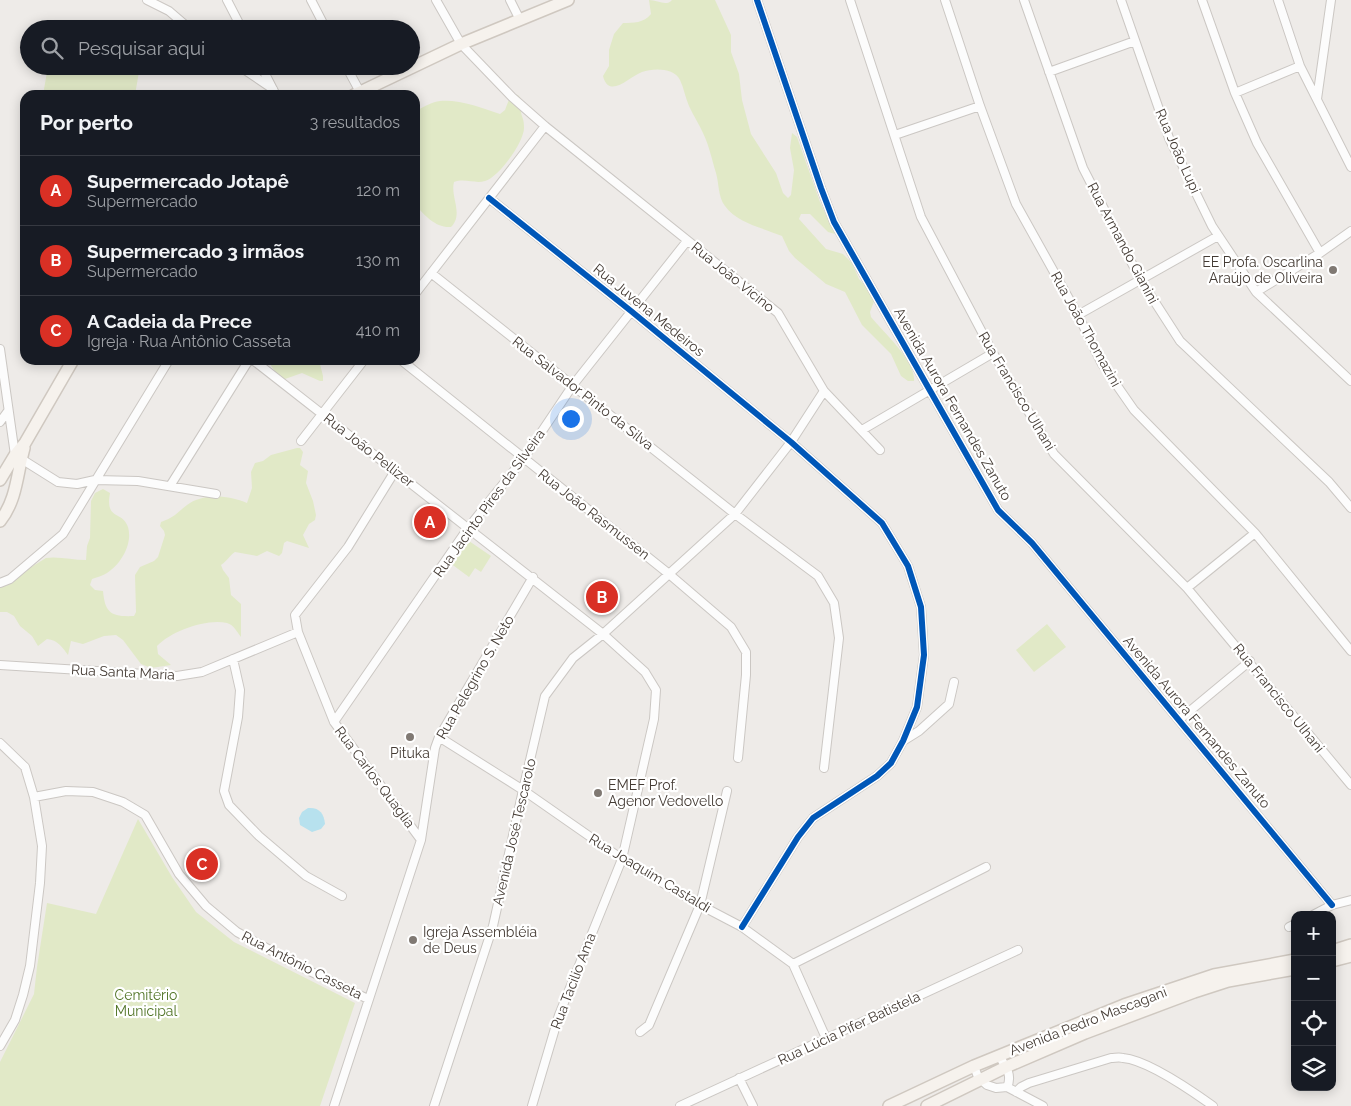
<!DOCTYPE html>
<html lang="pt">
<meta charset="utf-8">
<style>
:root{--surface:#171b24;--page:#242831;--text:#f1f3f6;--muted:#9ea1a6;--line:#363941;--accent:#d93025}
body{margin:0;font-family:Raleway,sans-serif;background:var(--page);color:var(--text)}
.controls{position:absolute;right:15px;bottom:15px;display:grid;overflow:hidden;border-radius:10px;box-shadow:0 2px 12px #0003}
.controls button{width:45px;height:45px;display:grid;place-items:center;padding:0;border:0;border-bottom:1px solid var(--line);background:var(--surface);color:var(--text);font:25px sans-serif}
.you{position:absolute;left:570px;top:418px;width:18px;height:18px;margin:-12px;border:4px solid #fff;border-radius:50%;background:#1a73e8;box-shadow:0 0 0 8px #1a73e833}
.badge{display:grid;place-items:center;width:32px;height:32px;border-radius:50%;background:var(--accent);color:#fff;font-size:16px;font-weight:700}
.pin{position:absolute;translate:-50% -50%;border:2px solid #fff;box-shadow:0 1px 5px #0006}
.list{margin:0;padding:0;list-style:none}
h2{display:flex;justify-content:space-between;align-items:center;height:65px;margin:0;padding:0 20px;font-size:21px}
h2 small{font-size:16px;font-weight:400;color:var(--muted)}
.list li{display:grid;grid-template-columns:32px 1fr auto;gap:15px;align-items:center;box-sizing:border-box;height:70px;padding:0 20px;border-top:1px solid var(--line)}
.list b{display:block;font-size:19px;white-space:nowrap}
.list p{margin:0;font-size:16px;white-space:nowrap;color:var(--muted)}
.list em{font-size:16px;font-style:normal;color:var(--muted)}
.icon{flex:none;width:28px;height:28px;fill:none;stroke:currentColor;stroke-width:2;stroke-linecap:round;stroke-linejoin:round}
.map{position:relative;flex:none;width:1351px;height:1106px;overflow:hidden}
.search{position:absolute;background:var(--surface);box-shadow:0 2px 12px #0003;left:20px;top:20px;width:400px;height:55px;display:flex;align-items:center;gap:12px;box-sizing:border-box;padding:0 18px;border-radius:28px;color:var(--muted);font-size:19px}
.panel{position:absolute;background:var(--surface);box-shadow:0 2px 12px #0003;left:20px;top:90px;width:400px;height:275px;border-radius:15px}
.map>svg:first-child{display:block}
</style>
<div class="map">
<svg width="1351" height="1106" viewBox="0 0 1351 1106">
<rect width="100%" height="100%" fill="#eeebe8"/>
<path fill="#e1e9c7" d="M649,0c9,0 17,7 23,0h43l16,35v17l8,22 3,26 9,34 25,39 7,20 5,5 3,-3 3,-25 -4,-22 2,-15 5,4 23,65 15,32 -7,-2 -18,-18h-9l-2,5 27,30 17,5 9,9 7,16 12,13 4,7 -5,13 1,5c13,16 45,44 43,64h-6l-7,-5 -10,-22 -29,-29 -17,-33 -19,-8 -31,-26 -6,-7 -7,-15c-19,-8 -45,-13 -57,-30 -7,-9 -6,-23 -9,-33 -4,-13 -7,-28 -13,-40 -4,-9 -10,-18 -14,-27 -4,-9 -5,-18 -9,-26 -6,-12 -26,-12 -38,-8 -12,4 -33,28 -39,4l6,-10v-16l5,-16 9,-11c10,0 21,0 28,-9z
M48,66h92l-5,29h-92z
M518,95l5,6c-5,16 1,13 1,26 1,14 -25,50 -39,54 -10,3 -20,-3 -31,1 -4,15 10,32 -3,45 -16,1 -26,-12 -36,-22v-96l3,1c7,-4 14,-8 22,-9 18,-2 43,7 60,13l5,-4 5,-13z
M270,360h49l4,16v5h-3l-18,-8 -17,6h-5l-10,-15z
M297,448h3l3,4 -3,13 8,6 -2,12 7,18 3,14 -1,5 -6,4 -6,11 6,13 -22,-7 -3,2 -2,10 -3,3 -12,-5 -10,5 -22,-4c-5,3 -8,9 -14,13l2,5 6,8 2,17 10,9v33c-4,-5 -7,-12 -14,-14 -20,-5 -56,8 -70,23l1,8 13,11 -20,3 -10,-4 -18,-24 -7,-5 -12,1 -21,8 -12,-3 -3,14c-6,-8 -10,-15 -21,-16l-9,7 -6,-10 -12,-10 -6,-10 -7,-4h-7v-26l46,-28c12,-2 27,2 40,2l1,-14 3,-8 1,-37 4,-8 8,-4 7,4c-5,28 12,17 18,34 5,17 -7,37 -21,46 -5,3 -10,4 -15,6l-2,6 5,5 8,1c2,22 8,26 31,25l2,-4 -1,-37 5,-8 14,-6 4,-4 7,-22 -1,-4 -4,-5 1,-4c5,-2 10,-4 14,-7 5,-4 10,-9 15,-12 17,-10 40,-7 57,0l5,-15 -1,-16 4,-9 8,-2 8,-6z
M466,539l25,17 -10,16 -6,-4 -6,9 -19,-14z
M1047,624l19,23 -32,25 -18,-22z
M138,819l34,58 24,35 38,30 121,61 -35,103h-320v-44l34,-68 3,-27 10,-64 49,11z"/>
<path fill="#b7e1ee" d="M308,808c11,-1 16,5 17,16l-4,5 -9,3 -12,-7 -1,-7 3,-6z"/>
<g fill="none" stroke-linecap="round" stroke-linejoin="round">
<defs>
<path id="minor" d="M147,0l22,11 21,18
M227,0l15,29
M311,0l15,29
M436,0l25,44 51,53 33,29 233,187 46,78 56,59
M510,0l10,20
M757,0l64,188 13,34 164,288 34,33 300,362
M850,0l71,217 72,136 61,101 133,134 164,197
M945,0l35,106 36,98 62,111 24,49 32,46 121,123 96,118
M1024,0l59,168 57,111 40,62 149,141 22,26
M1121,0l48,138 43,88 44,66 95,89
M1202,0l33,93 22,50 63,110
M1278,0l22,66 51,101
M239,66l34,23
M261,66l15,29
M346,66l14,26
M1049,72l86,-31
M1235,93l65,-27
M1317,99l14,-99
M895,135l85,-29
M489,198l142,113 160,131 91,81 26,43 13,41 3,48 -7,52 -14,34 -12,22 -14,13 -64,42 -15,19 -56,90
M431,273l304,241 83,62 16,27 5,35 -15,130
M1256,292l64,-39 31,-22
M415,294l130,-168
M1078,315l140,-79
M0,349l15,106 43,27 19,2 18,-4 43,1 78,13
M253,360l350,274 42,38 11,18 -2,29 -32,140 -63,156 -27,91
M401,360l268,214 62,53 15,25v23l-8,83
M0,422l8,-11
M862,430l131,-77
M301,441l63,-81
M170,486l79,-126
M0,583l10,-4 53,-45 106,-174
M1187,588l68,-55
M233,659l7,31 -2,27 -14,74 5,14 30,31 47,40 36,20
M0,665l177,11 25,-4 96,-40
M1179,720l71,-59
M334,722l134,-194 56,-70 49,-73 114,-144
M439,737l84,53 99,69 78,46 42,22 51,37 33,74
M903,741l16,-10 30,-27 5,-22
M0,743l25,24 9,30 8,49 -2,37 -10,83 -7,29 -8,25 -15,26
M34,797l32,-6 27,1 30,10 22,13 34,59 27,32 31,26 64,35 67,32
M421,840l14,-92 4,-11 94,-160
M1313,915l19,-10 19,-5
M1289,927l6,-3
M793,964l193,-97
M640,1032l9,-7 51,-120 27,-114
M999,1056c6,9 14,19 8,31
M974,1066l4,11 9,8 9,3 11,-1 36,19
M739,1078l14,28
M1016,1092l5,-5 8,-4 82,-25c4,0 8,-1 12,0 24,2 69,33 90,48
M334,1106l87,-266 -87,-118 -36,-90 -3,-17 53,-68 47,-76
M434,1106l59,-180 30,-136 22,-94 28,-38 30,-24 132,-120 56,-72 33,-51
M680,1106l338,-156"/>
<path id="secondary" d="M354,95l107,-51 107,-44
M0,480l15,-25 10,-12 48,-83
M0,521c17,-21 17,-48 24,-73
M1332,951l19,-6
M1332,961l19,-5
M889,1106l85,-40 150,-61 90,-30 81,-15
M927,1106l79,-39 79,-34 109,-41 34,-11 67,-12"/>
</defs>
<use href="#minor" stroke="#cbc7c3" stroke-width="10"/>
<use href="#secondary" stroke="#cfc8c0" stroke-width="14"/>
<use href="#minor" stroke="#fcfcfc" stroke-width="8"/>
<use href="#secondary" stroke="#f6f2ed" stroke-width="11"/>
<defs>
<path id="cycleway" d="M757,0l64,188 13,34 164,288 34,33 300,362
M489,198l142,113 160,131 91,81 26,43 13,41 3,48 -7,52 -14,34 -12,22 -14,13 -64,42 -15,19 -56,90"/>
</defs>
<use href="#cycleway" stroke="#fff" stroke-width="9"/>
<use href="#cycleway" stroke="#0057b8" stroke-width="6"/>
</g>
<g fill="#807973" stroke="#fff" stroke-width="2">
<circle cx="1333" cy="270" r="5"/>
<circle cx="410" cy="737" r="5"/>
<circle cx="598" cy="793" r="5"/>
<circle cx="413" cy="940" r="5"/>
</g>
<g text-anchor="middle" stroke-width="4.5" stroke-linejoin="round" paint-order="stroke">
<g font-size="14" fill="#443b34" stroke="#fff">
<text transform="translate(1178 151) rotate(66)" y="5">Rua João Lupi</text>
<text transform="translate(1123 243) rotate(62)" y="5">Rua Armando Gianini</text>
<text transform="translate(733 277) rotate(39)" y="5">Rua João Vicino</text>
<text transform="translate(649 310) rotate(39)" y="5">Rua Juvena Medeiros</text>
<text transform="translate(1086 329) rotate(61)" y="5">Rua João Thomazini</text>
<text transform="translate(1017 391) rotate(59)" y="5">Rua Francisco Ulhani</text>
<text transform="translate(583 393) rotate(38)" y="5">Rua Salvador Pinto da Silva</text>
<text transform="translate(953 404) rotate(60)" y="5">Avenida Aurora Fernandes Zanuto</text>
<text transform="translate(369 450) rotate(38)" y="5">Rua João Pellizer</text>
<text transform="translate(489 503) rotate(-54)" y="5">Rua Jacinto Pires da Silveira</text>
<text transform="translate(594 514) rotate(38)" y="5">Rua João Rasmussen</text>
<text transform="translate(123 672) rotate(3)" y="5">Rua Santa Maria</text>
<text transform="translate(475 677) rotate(-60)" y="5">Rua Pelegrino S. Neto</text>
<text transform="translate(1279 698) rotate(51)" y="5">Rua Francisco Ulhani</text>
<text transform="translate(1197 722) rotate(50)" y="5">Avenida Aurora Fernandes Zanuto</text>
<text transform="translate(375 777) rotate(53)" y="5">Rua Carlos Quaglia</text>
<text transform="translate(514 832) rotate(-77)" y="5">Avenida José Tescarolo</text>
<text transform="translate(650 873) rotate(31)" y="5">Rua Joaquim Castaldi</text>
<text transform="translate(302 965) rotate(27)" y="5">Rua Antônio Casseta</text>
<text transform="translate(573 981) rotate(-69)" y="5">Rua Tacilio Ama</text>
<text transform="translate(1088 1021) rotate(-21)" y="5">Avenida Pedro Mascagani</text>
<text transform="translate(849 1028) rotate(-25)" y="5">Rua Lúcia Pifer Batistela</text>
</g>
<g font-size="14" fill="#443b34" stroke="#fff" text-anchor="start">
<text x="1323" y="267" text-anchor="end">EE Profa. Oscarlina<tspan x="1323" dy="16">Araújo de Oliveira</tspan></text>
<text x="410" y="758" text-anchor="middle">Pituka</text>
<text x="608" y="790">EMEF Prof.<tspan x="608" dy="16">Agenor Vedovello</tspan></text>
<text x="423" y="937">Igreja Assembléia<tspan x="423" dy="16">de Deus</tspan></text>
</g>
<g font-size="14" fill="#527527" stroke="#fff">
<text x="146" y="1000">Cemitério<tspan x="146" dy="16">Municipal</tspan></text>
</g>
</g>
</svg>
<div class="controls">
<button>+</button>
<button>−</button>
<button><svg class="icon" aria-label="locate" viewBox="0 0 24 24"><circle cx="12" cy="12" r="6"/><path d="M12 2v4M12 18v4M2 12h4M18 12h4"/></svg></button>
<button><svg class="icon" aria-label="layers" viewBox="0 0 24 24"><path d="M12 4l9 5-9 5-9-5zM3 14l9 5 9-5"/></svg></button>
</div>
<div class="you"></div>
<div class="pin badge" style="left:430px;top:522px">A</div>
<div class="pin badge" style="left:602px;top:597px">B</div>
<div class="pin badge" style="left:202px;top:864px">C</div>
<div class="search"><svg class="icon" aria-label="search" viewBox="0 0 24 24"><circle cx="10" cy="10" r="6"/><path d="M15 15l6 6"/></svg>Pesquisar aqui</div>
<section class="panel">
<h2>Por perto<small>3 resultados</small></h2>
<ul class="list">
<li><span class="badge">A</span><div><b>Supermercado Jotapê</b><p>Supermercado</p></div><em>120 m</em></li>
<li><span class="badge">B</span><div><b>Supermercado 3 irmãos</b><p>Supermercado</p></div><em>130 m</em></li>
<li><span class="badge">C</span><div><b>A Cadeia da Prece</b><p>Igreja · Rua Antônio Casseta</p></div><em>410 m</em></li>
</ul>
</section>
</div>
